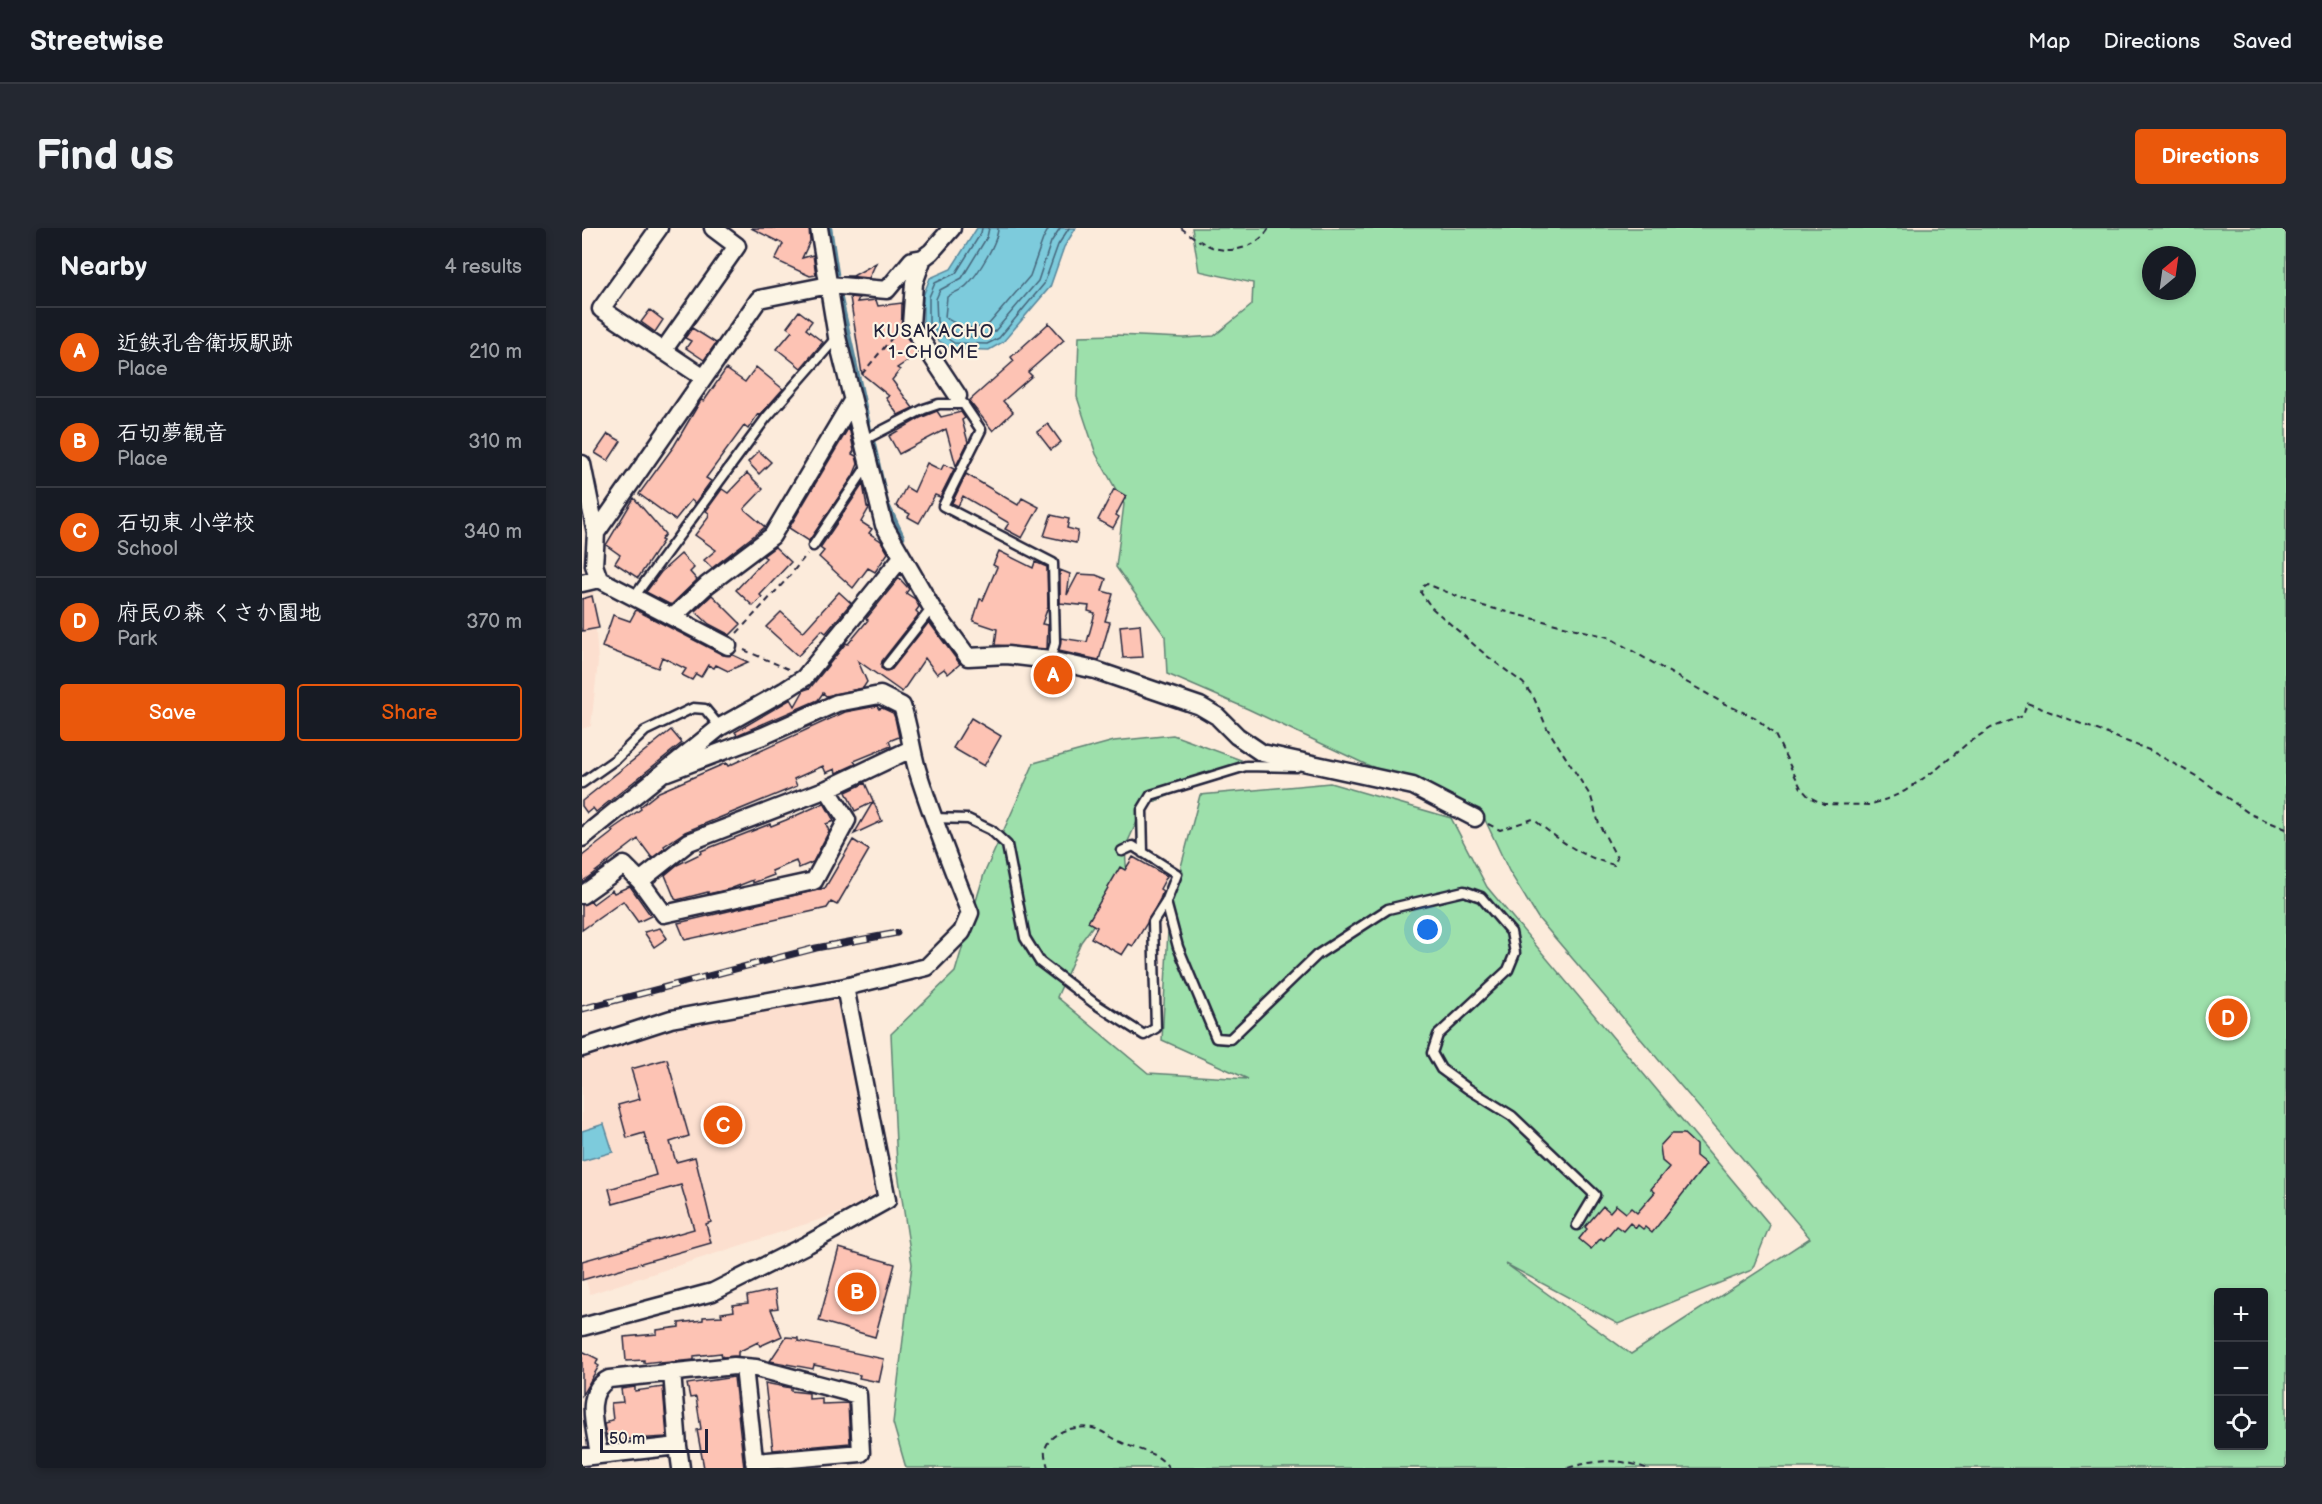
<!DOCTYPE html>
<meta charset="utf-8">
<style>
:root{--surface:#171b24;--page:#242831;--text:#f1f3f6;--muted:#9ea1a6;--line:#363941;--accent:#ea580c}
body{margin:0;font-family:"Balsamiq Sans","Klee One",sans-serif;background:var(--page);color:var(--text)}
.controls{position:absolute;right:18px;bottom:18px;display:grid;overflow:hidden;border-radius:6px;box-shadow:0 3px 9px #0003}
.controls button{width:54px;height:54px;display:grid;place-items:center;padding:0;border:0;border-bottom:2px solid var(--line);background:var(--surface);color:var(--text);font:30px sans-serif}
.compass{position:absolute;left:1560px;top:18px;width:54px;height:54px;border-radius:50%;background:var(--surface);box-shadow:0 3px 9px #0003;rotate:29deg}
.scale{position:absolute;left:18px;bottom:15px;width:108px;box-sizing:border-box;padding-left:6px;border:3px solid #22223b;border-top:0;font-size:16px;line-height:21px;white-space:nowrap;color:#22223b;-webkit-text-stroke:4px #fcf5e5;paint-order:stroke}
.you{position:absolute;left:846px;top:702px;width:21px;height:21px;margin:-15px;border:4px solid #fff;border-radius:50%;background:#1a73e8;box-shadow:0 0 0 9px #1a73e833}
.badge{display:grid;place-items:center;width:39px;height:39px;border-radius:50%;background:var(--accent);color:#fff;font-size:20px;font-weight:700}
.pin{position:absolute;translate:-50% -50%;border:3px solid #fff;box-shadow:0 2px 6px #0006}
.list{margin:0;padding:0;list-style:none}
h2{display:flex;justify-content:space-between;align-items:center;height:78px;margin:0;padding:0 24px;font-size:26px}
h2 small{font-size:20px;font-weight:400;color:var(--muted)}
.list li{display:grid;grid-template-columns:39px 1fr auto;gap:18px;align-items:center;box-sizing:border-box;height:90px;padding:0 24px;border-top:2px solid var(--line)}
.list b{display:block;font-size:22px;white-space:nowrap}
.list p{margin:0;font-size:20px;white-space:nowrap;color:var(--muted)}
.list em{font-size:20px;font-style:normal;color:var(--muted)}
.actions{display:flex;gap:12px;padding:18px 24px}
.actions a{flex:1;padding:14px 0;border:2px solid var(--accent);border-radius:6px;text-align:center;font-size:21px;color:var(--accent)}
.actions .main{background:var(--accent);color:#fff}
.icon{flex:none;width:33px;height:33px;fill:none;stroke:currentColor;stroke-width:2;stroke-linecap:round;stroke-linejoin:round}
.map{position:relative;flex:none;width:1704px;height:1240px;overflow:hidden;border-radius:6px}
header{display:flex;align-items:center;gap:36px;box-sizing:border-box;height:84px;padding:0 30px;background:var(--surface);border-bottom:2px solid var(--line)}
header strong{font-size:28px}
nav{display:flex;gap:33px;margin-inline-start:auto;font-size:21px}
.intro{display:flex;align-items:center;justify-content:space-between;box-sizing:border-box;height:144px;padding:0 36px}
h1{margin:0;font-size:42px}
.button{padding:15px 27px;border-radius:6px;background:var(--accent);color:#fff;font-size:21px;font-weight:700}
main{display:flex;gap:36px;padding:0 36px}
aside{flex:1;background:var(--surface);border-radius:6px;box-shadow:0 3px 9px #0003}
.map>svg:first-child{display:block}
</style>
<header>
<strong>Streetwise</strong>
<nav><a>Map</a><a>Directions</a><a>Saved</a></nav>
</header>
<div class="intro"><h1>Find us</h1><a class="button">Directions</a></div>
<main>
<aside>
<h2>Nearby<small>4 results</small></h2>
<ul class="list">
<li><span class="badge">A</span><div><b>近鉄孔舎衛坂駅跡</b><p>Place</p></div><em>210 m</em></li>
<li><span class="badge">B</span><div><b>石切夢観音</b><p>Place</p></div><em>310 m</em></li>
<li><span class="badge">C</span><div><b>石切東 小学校</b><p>School</p></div><em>340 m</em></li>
<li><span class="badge">D</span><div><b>府民の森 くさか園地</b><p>Park</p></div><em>370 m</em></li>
</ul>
<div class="actions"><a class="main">Save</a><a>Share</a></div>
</aside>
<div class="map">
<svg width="1704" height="1240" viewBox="0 0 1704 1240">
<rect width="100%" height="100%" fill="#fcebdb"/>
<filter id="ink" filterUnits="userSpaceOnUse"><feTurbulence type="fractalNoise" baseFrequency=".0167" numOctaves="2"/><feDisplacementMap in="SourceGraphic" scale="12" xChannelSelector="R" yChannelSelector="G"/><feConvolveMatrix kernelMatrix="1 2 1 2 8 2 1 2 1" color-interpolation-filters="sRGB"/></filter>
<g filter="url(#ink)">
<path fill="#fcdfcf" d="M11,360l5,74 -7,64 -9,3v-138z
M246,768l11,6 39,190 -10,12 -278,90 -8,-26v-210l91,-29z"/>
<path fill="#9de0ab" stroke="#608173" stroke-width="1.5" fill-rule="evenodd" d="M610,0h1094v1240h-1380l-13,-45 19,-159 -15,-98 -6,-132 64,-62 29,-98 50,-111 80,-22 59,-6 68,25 -12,10 -85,36 -19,42 2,31 -46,63 -24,55 91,76 100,6 -86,-39 7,-128 31,-117 130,-12 121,35 36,69 283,338 -18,45 -134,54 -112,-60 125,90 179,-116 -272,-320 -29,-47 -29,-62 -115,-45 -117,-55 -81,-35 -2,-38 -49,-69 8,-63 -28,-50 -19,-57 2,-61 37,-1 68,3 30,-2 38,-31 1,-22 -54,-12zM1569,27h36v36h-36zM1636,1064h46v154h-46z"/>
<path fill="#7dcbdc" stroke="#59879c" stroke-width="1.5" d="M395,0h99l-12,19 -14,40 -47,55 -14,8 -38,-1 -28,-19v-34l7,-18 21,-9z
M22,896l9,28 -31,9v-30z"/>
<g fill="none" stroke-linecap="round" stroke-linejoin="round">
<path stroke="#46667b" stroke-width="1.5" d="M400,0l-1,5 -25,40 -21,10 -6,14v29l25,17 33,1 12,-6 45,-54 14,-39 11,-17
M407,0l-2,9 -25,41 -22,12 -4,9 1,23c16,13 38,21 58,9l43,-50 13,-39 9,-14
M416,0c0,14 -20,46 -30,56 -6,7 -15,8 -21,13l-2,20c12,9 30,15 44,7l41,-48 13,-37 6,-11"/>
<path stroke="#59879c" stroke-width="4.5" d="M248,0l7,46
M258,67l30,135
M291,213l14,62 16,34"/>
</g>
<path fill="#fdc3b4" stroke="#22223b" stroke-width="1.5" d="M169,0h58l1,13 -8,17 11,-3 3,20 -6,1 -35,-16 8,-16z
M294,35l-7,15 -23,-2h7z
M268,69l9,1 -2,4 19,-2 2,6 24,-3v27l16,24 -21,14 3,2 -8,10 21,28 -15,7 -12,-17 3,-2 -27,-22z
M68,82l13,10 -8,12 -14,-10z
M217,83l13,10 -6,8 17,13 -22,26 -24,-19 15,-18 -5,-4z
M467,95l15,17 -36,32 4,4 -29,25 10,11 -20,19 -24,-30 45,-40 -3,-4z
M110,100l24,15 -12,17 -18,-12 5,-7 -6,-3z
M174,139l27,22 -23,26 -2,-1 -10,15 -4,-3 -38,52 5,3 -16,22 -4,-3 -16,20 -36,-26 35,-48 27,-46 3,1 22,-32 19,13z
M355,183l4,6 20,-5 4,6 -3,2 6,22 -12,24 -10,-37 -47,25 -10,-18 31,-18z
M466,196l13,18 -10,8 -14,-18z
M267,199l5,24 -2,3 4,2 2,8 -5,12 -44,65 -20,-13z
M26,206l13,7 -13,20 -13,-8z
M177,223l12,11 -12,12 -11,-12z
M345,235l14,7 3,-6 10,5 -14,28 -5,-2 -16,28 -11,-6 2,-3 -14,-8 10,-19 8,5z
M165,245l16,16 -19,20 21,18 -53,41 -8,-8 12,-10 -21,-15 13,-17 1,-5 -3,-2 16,-22 6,4z
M384,246l52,31 4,-7 17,9 -17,31 -17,-9 4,-6 -46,-27 -5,10 -6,-3z
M281,256l4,23 2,1 -8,14 11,7 -3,4 12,8 7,12 -13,19 -7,-4 -15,20 -34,-31 5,-6 -4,-3z
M532,261l12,7 -10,19 3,2 -6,11 -15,-8z
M52,270l31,36 -4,6 2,1 -25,37 -23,-15 5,-8 -14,-10z
M469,287l18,4 -2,9 11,3 -2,12 -32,-7z
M193,319l16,15 -31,33 2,2 -9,9 -17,-16 30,-32 -3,-2z
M417,323l34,17 2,-6 12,5 1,40 -6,17 6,1 -1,24 -52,-4 2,-16 -24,-8 7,-22 3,1 14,-33 -4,-2z
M99,326l13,14 -4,4 7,8 -26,25 -25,-13 15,-20z
M478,342l10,4 -3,21 11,-21 18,1 10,4 -4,12 11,3 -8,27 5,1 -11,38 -40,-9 2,-13 26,4 8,-29 -7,-2 1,-5 -29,-3z
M317,350l10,11 -3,4 9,6 4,8 -3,4 3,3 -37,47 -1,7 5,3 6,-2 37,-47 31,42 -12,10 -4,-5 -7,5 -12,-16 -23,34 -44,-31 9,21 -4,6 -37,8 -3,-3 -5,7 -81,35 -2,-3 56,-33 4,7 9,-16 6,-2 36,-45 2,1 20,-24 -2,-1z
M257,364l12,11 -25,30 -4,-3 -24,26 -32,-29 15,-15 22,20z
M130,367l29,29 -11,11 -21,-11 -14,-13z
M10,368l7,32 -17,3v-32z
M54,382l87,45h10l15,7 -20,9 -12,-6 -2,3 -6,-3 -7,12 -5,-3 -4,6 -10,-5 4,-6 -24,-12 -4,11 -56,-21 11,-32 17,6z
M558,396l3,33 -20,1 -3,-32z
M295,478l2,3 3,-1 11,5 2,5 4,19 -10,4 2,5 -37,15 2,3 -20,9 -1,-4 -9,4 -3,-7 -29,13 3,7 -112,46 -21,14 1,2 -13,10 -14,-19 -56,43v-26l31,-24 -2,-2 30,-21 -1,-2 19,-15 67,-29 2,3 117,-54z
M389,490l30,18 -17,30 -31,-18z
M89,502l11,13 -86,69 -3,-4 -6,5 -5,-7v-5z
M283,555l17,38 -28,13 19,-32 -18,9 -9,-19z
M242,575l10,18 -8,3 3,7 -16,31 -14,6 -3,-7 -24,10 2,4 -21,8v-3l-23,9 -22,5v-2l-31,8 -2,-1 -10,-24 12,-10 25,-12 -1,-2 69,-27 1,2 15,-6z
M271,612l16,10 -32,55 -6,-3 -4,6 -142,32 -7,-17 147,-35z
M551,629l34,19 -7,13 3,2 -3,8 -13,24 -14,23 -4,-2 -7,11 -31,-17 6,-11 -9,-5 32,-55 5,3z
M48,658l21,30 -13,6 -15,-21 -41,29v-25l9,-4 2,3 19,-14 2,3z
M78,700l7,10 -13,9 -10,-15z
M85,831l22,77 -19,6 6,20 19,-5 16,65 -5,2 5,19 -129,37v-19l112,-32 -13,-44 -68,19 -4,-15 47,-14 -12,-42 -17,5 -9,-33 22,-6 -9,-30z
M1089,906h13l12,11v11l10,8 -54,69 -7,-6 -2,2 -5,-4 -2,3 -6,-5 -7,8 -7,-5 -12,14 -3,-2 -10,11 -12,-10 8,-10 -2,-2 18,-21 7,6 6,-7 10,8 5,-5 6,5 18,-21 -4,-3 18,-22 -7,-6 -2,-15z
M257,1020l56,16 -20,73 -56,-16z
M193,1062l3,18 -7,1 11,27 -22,10 -2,-4 -20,10v4l-16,1 -1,-4 -27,3v4l-34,3v-2l-16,2v-3l-18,1 -2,-24 33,-3v-4l22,-3v-4l24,-3v-3l19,-1 -1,-3 13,-2 -1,-6 15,-2 -1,-7z
M204,1109l12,1v3l86,18 -5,23 -20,-4 1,-3 -46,-10 -1,4 -43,-8z
M0,1123l16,8 -2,5 3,2 -17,29z
M152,1149l10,91h-40l-7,-38 4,-1 -5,-32 -6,1 -3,-14z
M183,1155l26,5v3l18,2v6l13,-1v6l26,-1 2,40 -77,7z
M53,1159v4l28,-4 4,50 -51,3 -1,-6 -9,1 -2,-11 4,-1 -1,-2 6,-1 -2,-17 12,-1 -2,-13z"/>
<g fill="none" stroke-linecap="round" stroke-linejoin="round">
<defs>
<path id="service" d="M376,168l23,34 -38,76 110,57 2,80 -5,17
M280,213l62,-32 15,-5h25
M231,318l54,-80
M52,369l132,-179 71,-81
M305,437l45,-57
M0,555l34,-24 29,-28 48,-23 12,1 15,18
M351,590l35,1 23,11 16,15 18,93 15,24 54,41 50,32 12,-7 -3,-106 13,-20 11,-28 -44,-28 -11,5
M561,625l-1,-43 9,-15 95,-29 50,1
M584,674l12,45 38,91 14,1 87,-84 71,-46 76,-18 17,6 30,35 4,21 -7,17 -70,65 -6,18 9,16 26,19 45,28 83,79 -18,30"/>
<path id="minor" d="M77,0l-58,81 103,69
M237,0l18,109 47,188 48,83 36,49 39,-2 43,5 45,10 105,36 17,10 20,20 25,17 151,33 62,32
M341,30l-9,25 -3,42 47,71
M81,123l74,-105 -24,-18
M0,236l14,69 -2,32 5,14
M14,305l163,-234 70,-14 58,5 25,-30 11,-2 8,-6 21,-24
M0,355l17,-4 129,67
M91,389l34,-32 65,-49 80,-135
M0,610l138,-111 64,-36 20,-13 98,-121
M58,653l49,-39 138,-53 84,-40
M0,667l42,-30 16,16 24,33 150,-33 33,-61 -20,-31
M0,820l89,-29 174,-32 82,-20 35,-35 8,-19c-19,-48 -38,-95 -53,-144 -6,-21 -8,-42 -15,-63l-22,-11 -43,8 -74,33 -96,36
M0,1099l131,-35 95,-48 79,-44 -42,-213
M162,1139l11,101
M90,1144l6,74
M17,1227c-3,-24 -17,-63 10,-76l125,-13 22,2 102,27 3,58 -107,9
M0,1229l96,-11 3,22"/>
</defs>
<use href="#service" stroke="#22223b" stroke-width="13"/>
<use href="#minor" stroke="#22223b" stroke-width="21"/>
<path stroke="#22223b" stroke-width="2" stroke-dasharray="6 4.5" stroke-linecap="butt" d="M599,0c9,7 22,16 33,20 20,6 45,-2 55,-20
M280,146l35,-42
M155,405l51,-55 19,-24
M162,422l44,19
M906,596l12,6 33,-11c29,23 45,36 81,46l3,-7 -18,-34 -8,-27 -44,-69 -13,-30 -11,-15 -36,-27 -55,-48 -11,-15 1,-6 5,-3 52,21 129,32 115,66 33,15 19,17 26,53 8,9 15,7 45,1 21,-7 15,-7 32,-22 32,-27 22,-14 32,-12 4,-13 122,47 49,27 52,37 36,15
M466,1240c-1,-6 -4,-12 -3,-18 4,-20 35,-26 51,-21 10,4 19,11 29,15 17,8 33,8 44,24
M986,1240c27,-8 50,-10 78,0"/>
<use href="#service" stroke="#fcf5e5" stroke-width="8"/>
<use href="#minor" stroke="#fcf5e5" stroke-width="16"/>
<defs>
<path id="rail" d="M0,781l234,-61 81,-15"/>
</defs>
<use href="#rail" stroke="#22223b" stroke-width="7"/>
<use href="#rail" stroke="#fcf5e5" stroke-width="4.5" stroke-dasharray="14" stroke-linecap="butt"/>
</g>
</g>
<g text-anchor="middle" stroke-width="4.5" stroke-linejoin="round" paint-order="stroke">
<g font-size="18" letter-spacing="1.5" fill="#22223b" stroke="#fcf5e5">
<text x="352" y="109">KUSAKACHO<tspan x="352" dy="21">1-CHOME</tspan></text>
</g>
</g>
</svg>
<div class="controls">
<button>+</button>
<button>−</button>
<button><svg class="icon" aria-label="locate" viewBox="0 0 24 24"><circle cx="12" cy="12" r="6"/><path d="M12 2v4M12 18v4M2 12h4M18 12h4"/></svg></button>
</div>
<svg class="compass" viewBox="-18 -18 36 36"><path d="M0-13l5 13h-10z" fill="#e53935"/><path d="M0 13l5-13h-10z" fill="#9ea1a6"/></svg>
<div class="scale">50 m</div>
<div class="you"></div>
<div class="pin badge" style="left:471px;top:447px">A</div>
<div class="pin badge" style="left:275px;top:1064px">B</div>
<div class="pin badge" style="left:141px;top:897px">C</div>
<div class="pin badge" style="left:1646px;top:790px">D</div>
</div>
</main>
